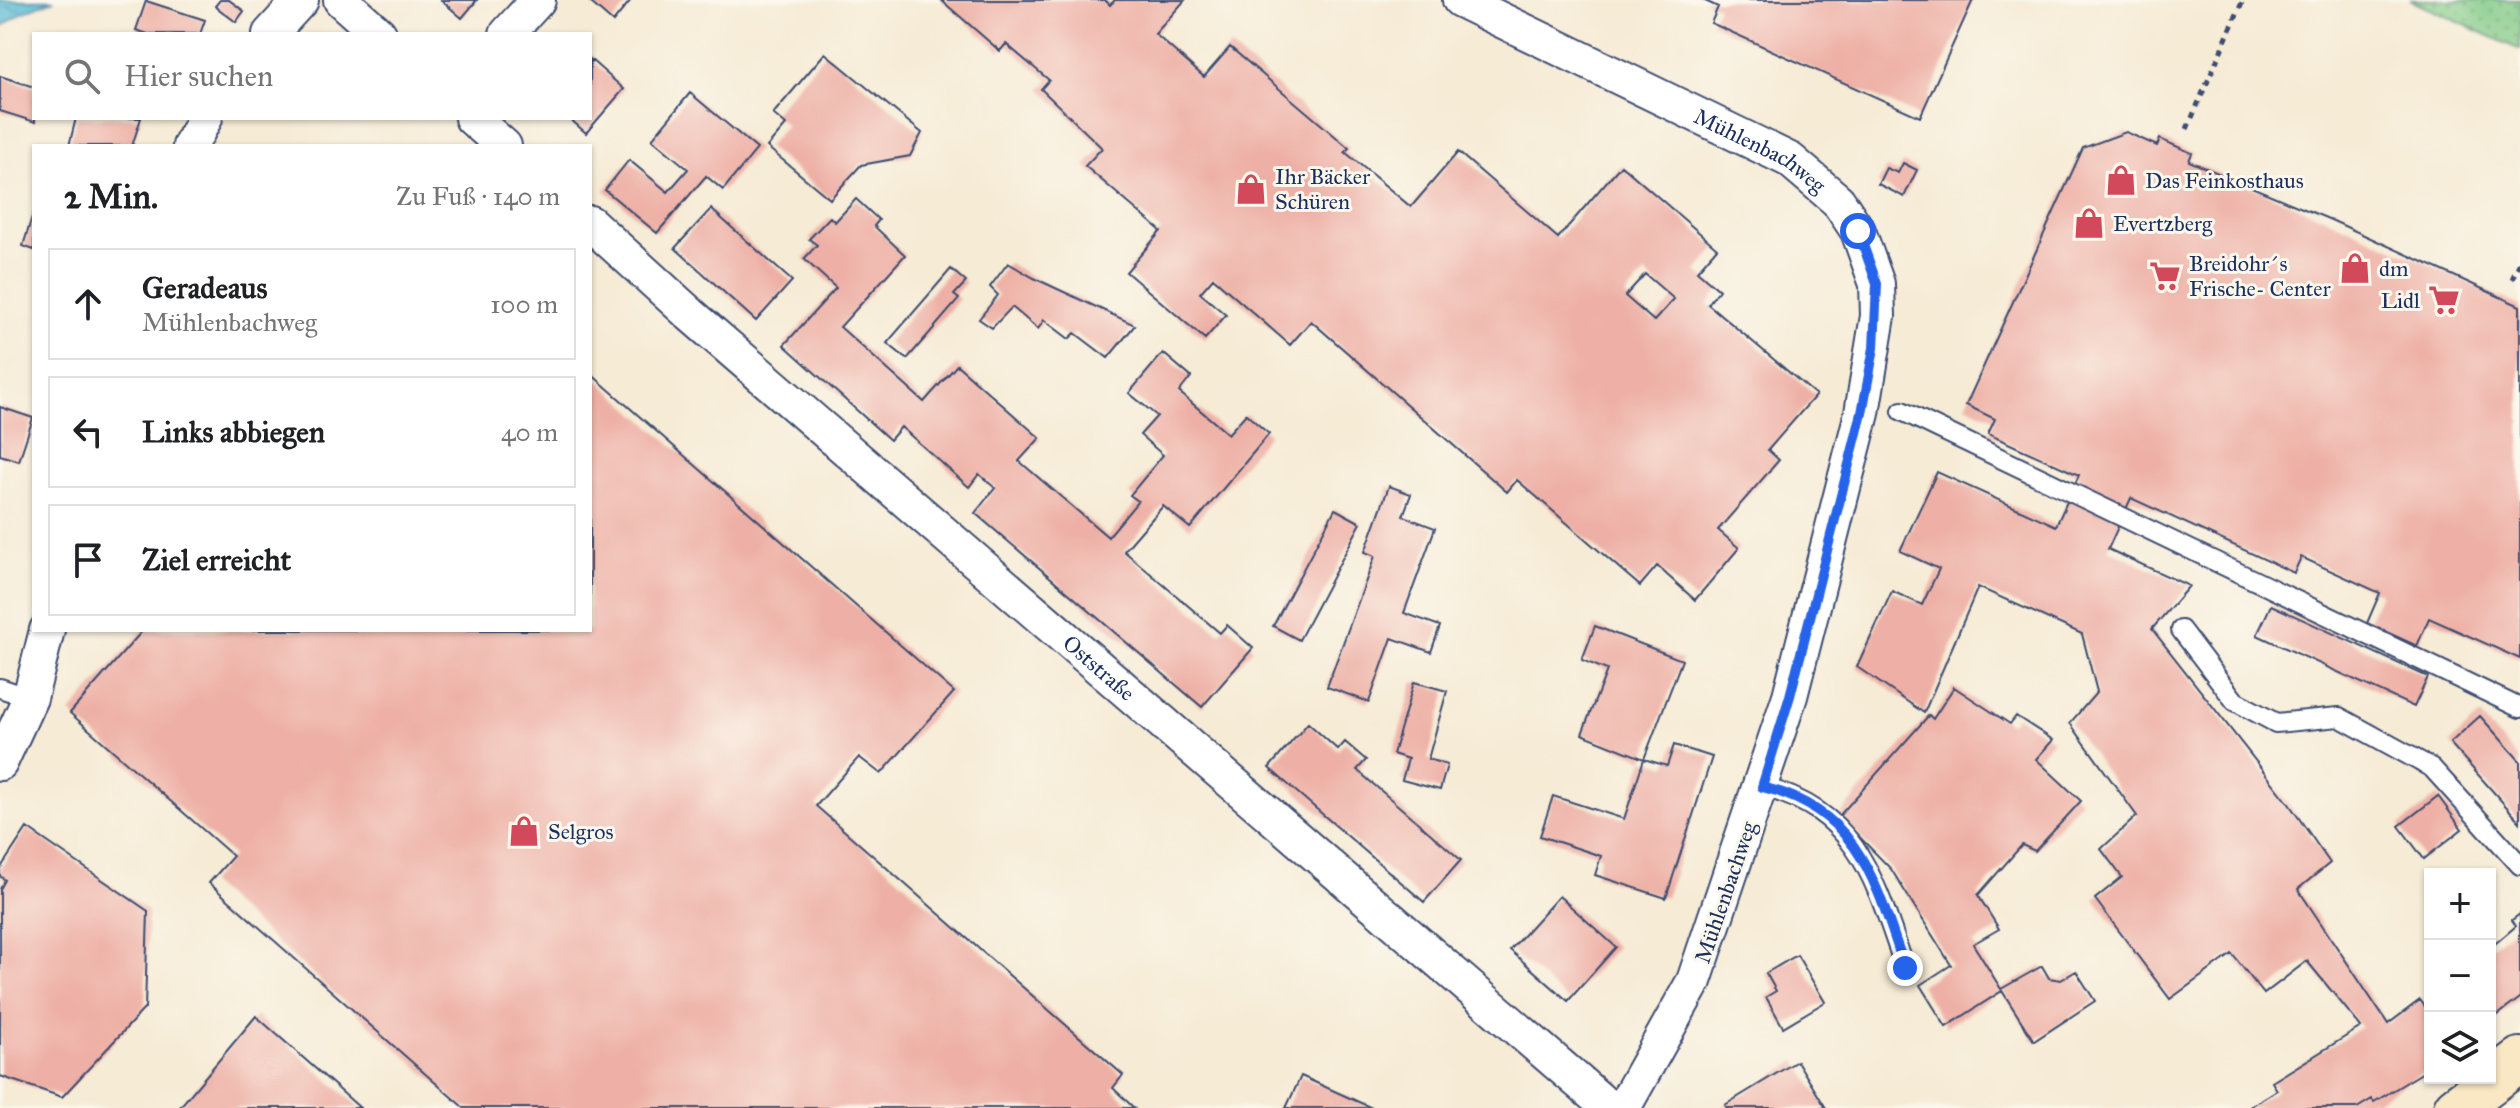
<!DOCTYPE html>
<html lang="de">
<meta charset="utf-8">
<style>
:root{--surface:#fff;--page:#f2f2f2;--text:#202124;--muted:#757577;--line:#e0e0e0}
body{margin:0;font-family:"IM FELL Great Primer",serif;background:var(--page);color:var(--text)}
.controls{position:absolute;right:24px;bottom:24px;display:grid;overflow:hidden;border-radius:0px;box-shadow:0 2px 6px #0004}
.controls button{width:72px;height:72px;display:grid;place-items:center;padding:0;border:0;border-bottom:2px solid var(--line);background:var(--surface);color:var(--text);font:40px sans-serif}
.stop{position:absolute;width:24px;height:24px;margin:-18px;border:6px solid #2563eb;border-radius:50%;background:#fff}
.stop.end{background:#2563eb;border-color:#fff;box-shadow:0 2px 8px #0008}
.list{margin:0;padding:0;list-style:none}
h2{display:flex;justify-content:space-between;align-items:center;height:104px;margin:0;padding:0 32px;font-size:34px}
h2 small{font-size:26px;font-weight:400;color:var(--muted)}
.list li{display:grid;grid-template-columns:52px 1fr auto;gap:24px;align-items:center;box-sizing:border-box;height:112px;margin:0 16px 16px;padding:0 16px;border:2px solid var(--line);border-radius:0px}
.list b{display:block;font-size:30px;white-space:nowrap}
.list p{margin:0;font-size:26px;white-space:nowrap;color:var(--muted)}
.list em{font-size:26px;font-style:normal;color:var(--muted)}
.icon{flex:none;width:44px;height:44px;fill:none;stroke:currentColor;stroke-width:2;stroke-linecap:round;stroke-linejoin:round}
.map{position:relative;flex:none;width:2520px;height:1108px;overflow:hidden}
.search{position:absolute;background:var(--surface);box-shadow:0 2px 6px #0004;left:32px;top:32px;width:560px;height:88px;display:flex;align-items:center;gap:20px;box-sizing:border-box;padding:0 28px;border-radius:0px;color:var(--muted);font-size:30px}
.panel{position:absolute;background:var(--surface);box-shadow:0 2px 6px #0004;left:32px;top:144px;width:560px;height:488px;border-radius:0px}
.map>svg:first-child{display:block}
</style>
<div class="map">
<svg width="2520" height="1108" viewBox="0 0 2520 1108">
<defs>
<pattern id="grass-dots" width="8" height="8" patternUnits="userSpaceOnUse" patternTransform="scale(2)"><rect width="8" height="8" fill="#80c986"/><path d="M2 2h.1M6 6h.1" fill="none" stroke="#68a471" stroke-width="1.8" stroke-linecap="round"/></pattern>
<pattern id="water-ripples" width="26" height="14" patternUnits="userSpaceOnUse" patternTransform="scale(2)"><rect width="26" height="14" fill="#58bbd6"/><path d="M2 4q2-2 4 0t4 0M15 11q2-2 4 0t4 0" fill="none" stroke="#4898b1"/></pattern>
</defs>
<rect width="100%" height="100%" fill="#fbf7ec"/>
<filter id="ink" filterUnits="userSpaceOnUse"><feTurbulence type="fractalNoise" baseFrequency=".0125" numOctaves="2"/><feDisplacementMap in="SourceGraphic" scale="16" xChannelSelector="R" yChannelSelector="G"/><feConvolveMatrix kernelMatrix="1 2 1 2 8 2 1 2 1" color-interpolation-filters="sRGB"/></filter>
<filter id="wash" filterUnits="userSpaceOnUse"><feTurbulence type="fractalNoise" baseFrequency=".006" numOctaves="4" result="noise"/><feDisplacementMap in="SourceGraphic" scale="32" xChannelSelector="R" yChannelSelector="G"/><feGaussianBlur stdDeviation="1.8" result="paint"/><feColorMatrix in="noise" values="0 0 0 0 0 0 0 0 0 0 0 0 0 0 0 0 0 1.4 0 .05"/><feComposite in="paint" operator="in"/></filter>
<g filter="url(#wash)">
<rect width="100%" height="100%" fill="#f6ebd5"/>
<path fill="url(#grass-dots)" stroke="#4e7c72" stroke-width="2" d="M2410,0h110v50z"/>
<path fill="url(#water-ripples)" stroke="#3a759a" stroke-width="2" d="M0,0h54l-31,12 -23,16z"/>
<g id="blocks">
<path fill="#eeb0a6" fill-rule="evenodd" d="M220,0h9l15,11 -8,11 -21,-16z
M441,0h36l-15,18z
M591,0h40l-18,22 -23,-20z
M941,0h164l5,5 5,-5h70l-30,34 49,43 26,-30 119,101 -4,4 66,55 47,-55 100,86 63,-73 96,83 -20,23 22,19 -11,14 108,91 -48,55 11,10 -61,70 21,18 -44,52 -38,-34 -17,20 -123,-106 -10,12 -196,-171 -21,24 -77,-67 -13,15 26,22 -21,24 -79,-67 35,-41 -76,-65 17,-18 -61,-59 8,-9 -43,-36 -6,7zM1645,274l29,25 -20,22 -29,-25z
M1703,0h270l-53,117 -209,-94 7,-16z
M146,1l59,19 -5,14h-52l-12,-4z
M825,53l97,80 -12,23 -49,9 -31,34 -63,-52 19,-22 -13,-11z
M590,59l34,30 -38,44 -17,-15h21z
M0,76l34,11 1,35 -35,-11z
M690,93l67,56 -34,41 -17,-14 -49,57 -52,-43 24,-30 39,32 20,-23 -36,-30z
M76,118h65l-9,28h-63z
M2126,132l31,14 3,-7 32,14 -3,8 142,59 189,86v353l-91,-41 -12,28 -50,-23 13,-30 -79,-36 -7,16 -163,-75 -23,51 81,37 -37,43 135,172 43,62 -32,26 90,135 32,-24 10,13v55l-56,34 -2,-3 -15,9h-109l29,-18 -5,-8 89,-55 -54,-66 -43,33 -32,-40 -62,45 -75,-100 27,-22 -21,-28 36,-33 -67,-93 27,-31 -15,-58 -104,-47 -54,126 -67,-46 35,-76 30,14 17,-36 -39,-18 37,-79 119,54 23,-51 -91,-41 7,-15 -29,-14 117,-257z
M1903,163l14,7 -13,27 -26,-13 8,-16 12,5z
M856,199l23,21 -5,6 31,29 -65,72 84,75 33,-37 83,73 -21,23 89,76 30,-36 -8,-6 33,-40 -23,-20 17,-19 -28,-23 34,-40 28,24 -12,15 49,42 18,-20 23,20 -79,94 -27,-22 -39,45 96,82 7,-8 26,23 -51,59 -227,-194 20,-25 -16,-14 -10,13 -68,-60 -11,13 -106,-95 52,-57 -32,-29 13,-14 -8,-6 21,-22 5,5z
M711,209l81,72 -36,40 -81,-73z
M33,214h1v36l-11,-4z
M1008,263l26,15 101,47 -27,33 -33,-25 -6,6 -25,-19 -6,9 -26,-22 -20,21 -13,-9 19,-24 -8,-8z
M951,269l15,13 -12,13 5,4 -52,60 -20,-16z
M590,373l364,319 -73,82 -22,-17 -43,49 307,269 -10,13 21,20h-670l-255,-225 24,-27 -163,-143 73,-83h447z
M0,407l33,11 -14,43 -19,-6z
M1389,486l22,8 -8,22 32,12 -31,85 36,13 -9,26 -39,-14 -23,64 -42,-15 48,-131 -10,-4z
M1335,509l26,14 -62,117 -26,-14z
M2271,605l157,72 -14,30 -157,-72z
M1595,626l87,34 -38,99 -62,-25 25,-64 -25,-10z
M1414,682l33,9 -19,68 19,6 -7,25 -38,-10 6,-21 -15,-5z
M1954,687l56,37 6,-8 37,24 -17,19 45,42 -46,50 -13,-6 -44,50 21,34 -26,15 28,45 41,-23 7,12 12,2 15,-9 19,30 -61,40 -32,-50 -56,36 -26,-42 31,-20 -60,-96 -52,-53 90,-101 4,4z
M2480,716l40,45v61l-70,-79z
M1308,723l30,27 7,-8 21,18 -9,10 104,90 -37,42 -155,-134z
M1674,745l38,12 -46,141 -71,-23 6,-19 -61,-20 13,-40 71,23 20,-60 23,7z
M2438,796l24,33 -38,30 -25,-33z
M27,828l121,83 -3,97 -83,89 -62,-21v-187l5,-9 -5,-4v-7z
M1559,896l57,51 -48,54 -58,-51z
M2520,914v84l-30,23v-73l26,-22 -4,-6z
M1797,955l28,47 -42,25 -17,-30 10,-6 -10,-18z
M256,1016l104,92h-181z
M1797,1061l29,47h-99l-2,-3z
M1301,1076l71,32h-86z"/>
</g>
</g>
<g filter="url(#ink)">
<use href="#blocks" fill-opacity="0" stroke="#3c4b70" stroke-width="2"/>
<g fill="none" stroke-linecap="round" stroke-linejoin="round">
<defs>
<path id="lane" d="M1902,411l618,297
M2181,630l54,71 41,22 63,-6 93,51 88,97
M0,688l30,10
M1762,787c97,23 114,97 143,181"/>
<g id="street">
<path d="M341,0l38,34"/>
<path id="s1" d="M1460,0l330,160 48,41 20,30 19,53 1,32 -16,97 -72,283 -96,285 -71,127"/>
<path d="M270,34l31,-34"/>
<path d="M507,34l31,-34"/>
<path d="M472,118l32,28"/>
<path d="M190,146l15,-28"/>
<path id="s2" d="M590,223l101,92 918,793"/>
<path d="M0,763l30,-65 17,-68"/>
</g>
<path id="secondary" d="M2456,1108l64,-48"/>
</defs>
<use href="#lane" stroke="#3c4b70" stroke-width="22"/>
<use href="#street" stroke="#3c4b70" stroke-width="38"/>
<use href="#secondary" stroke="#3c4b70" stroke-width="48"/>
<path stroke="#3c4b70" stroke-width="5" stroke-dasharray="6 6" stroke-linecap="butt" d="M2187,129l56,-129
M2512,279l8,-17"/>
<use href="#lane" stroke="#fff" stroke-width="18"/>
<use href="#street" stroke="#fff" stroke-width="34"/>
<use href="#secondary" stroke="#fae7c3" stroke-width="44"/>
</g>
</g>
<g fill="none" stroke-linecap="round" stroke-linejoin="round" filter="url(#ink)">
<path stroke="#2563eb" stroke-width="10" d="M1858,231l19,53 -3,64 -12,65 -72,283 -28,91c98,23 114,97 143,181"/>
</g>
<defs>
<symbol id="shop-bare" viewBox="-9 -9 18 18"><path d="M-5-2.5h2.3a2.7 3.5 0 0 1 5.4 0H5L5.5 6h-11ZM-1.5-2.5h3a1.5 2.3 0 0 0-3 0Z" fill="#d1495b" stroke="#fbf7ec" stroke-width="2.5" paint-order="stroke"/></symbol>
<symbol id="supermarket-bare" viewBox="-9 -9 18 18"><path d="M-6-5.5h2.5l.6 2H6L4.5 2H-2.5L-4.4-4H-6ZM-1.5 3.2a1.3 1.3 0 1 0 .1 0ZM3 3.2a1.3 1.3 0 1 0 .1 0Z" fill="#d1495b" stroke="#fbf7ec" stroke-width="2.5" paint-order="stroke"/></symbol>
</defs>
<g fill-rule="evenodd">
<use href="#shop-bare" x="2099" y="158" width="44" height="44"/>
<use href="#shop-bare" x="1229" y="167" width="44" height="44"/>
<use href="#shop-bare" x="2067" y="201" width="44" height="44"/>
<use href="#shop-bare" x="2333" y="246" width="44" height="44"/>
<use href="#supermarket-bare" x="2143" y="254" width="44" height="44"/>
<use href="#supermarket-bare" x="2422" y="278" width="44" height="44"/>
<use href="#shop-bare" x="502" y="809" width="44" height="44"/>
</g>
<g text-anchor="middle" stroke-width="6" stroke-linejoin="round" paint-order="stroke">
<g font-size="22" fill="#1b2f5e" stroke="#fbf7ec">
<text dy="8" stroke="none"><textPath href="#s1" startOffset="336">Mühlenbachweg</textPath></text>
<text dy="8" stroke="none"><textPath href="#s2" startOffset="676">Oststraße</textPath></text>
<text transform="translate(1725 892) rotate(-71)" y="8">Mühlenbachweg</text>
</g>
<g font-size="22" fill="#1b2f5e" stroke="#fbf7ec" text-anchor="start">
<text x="1275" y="184">Ihr Bäcker<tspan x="1275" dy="25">Schüren</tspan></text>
<text x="2145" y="188">Das Feinkosthaus</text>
<text x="2113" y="231">Evertzberg</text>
<text x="2189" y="271">Breidohr´s<tspan x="2189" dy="25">Frische- Center</tspan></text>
<text x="2379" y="276">dm</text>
<text x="2420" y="308" text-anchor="end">Lidl</text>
<text x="548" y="839">Selgros</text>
</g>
</g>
</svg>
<div class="controls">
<button>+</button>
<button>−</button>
<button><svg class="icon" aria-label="layers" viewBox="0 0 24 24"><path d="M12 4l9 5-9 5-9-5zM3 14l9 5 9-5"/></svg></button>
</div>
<div class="stop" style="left:1858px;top:231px"></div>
<div class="stop end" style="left:1905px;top:968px"></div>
<div class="search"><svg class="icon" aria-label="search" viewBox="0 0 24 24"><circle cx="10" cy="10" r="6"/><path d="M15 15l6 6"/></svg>Hier suchen</div>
<section class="panel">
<h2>2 Min.<small>Zu Fuß · 140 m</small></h2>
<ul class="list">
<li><svg class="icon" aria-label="ahead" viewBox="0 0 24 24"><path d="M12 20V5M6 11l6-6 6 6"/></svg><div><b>Geradeaus</b><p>Mühlenbachweg</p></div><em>100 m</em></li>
<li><svg class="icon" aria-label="left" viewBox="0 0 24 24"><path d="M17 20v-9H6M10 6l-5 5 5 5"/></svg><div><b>Links abbiegen</b></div><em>40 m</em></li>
<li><svg class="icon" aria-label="arrive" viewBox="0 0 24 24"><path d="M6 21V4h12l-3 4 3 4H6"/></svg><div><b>Ziel erreicht</b></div></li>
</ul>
</section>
</div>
